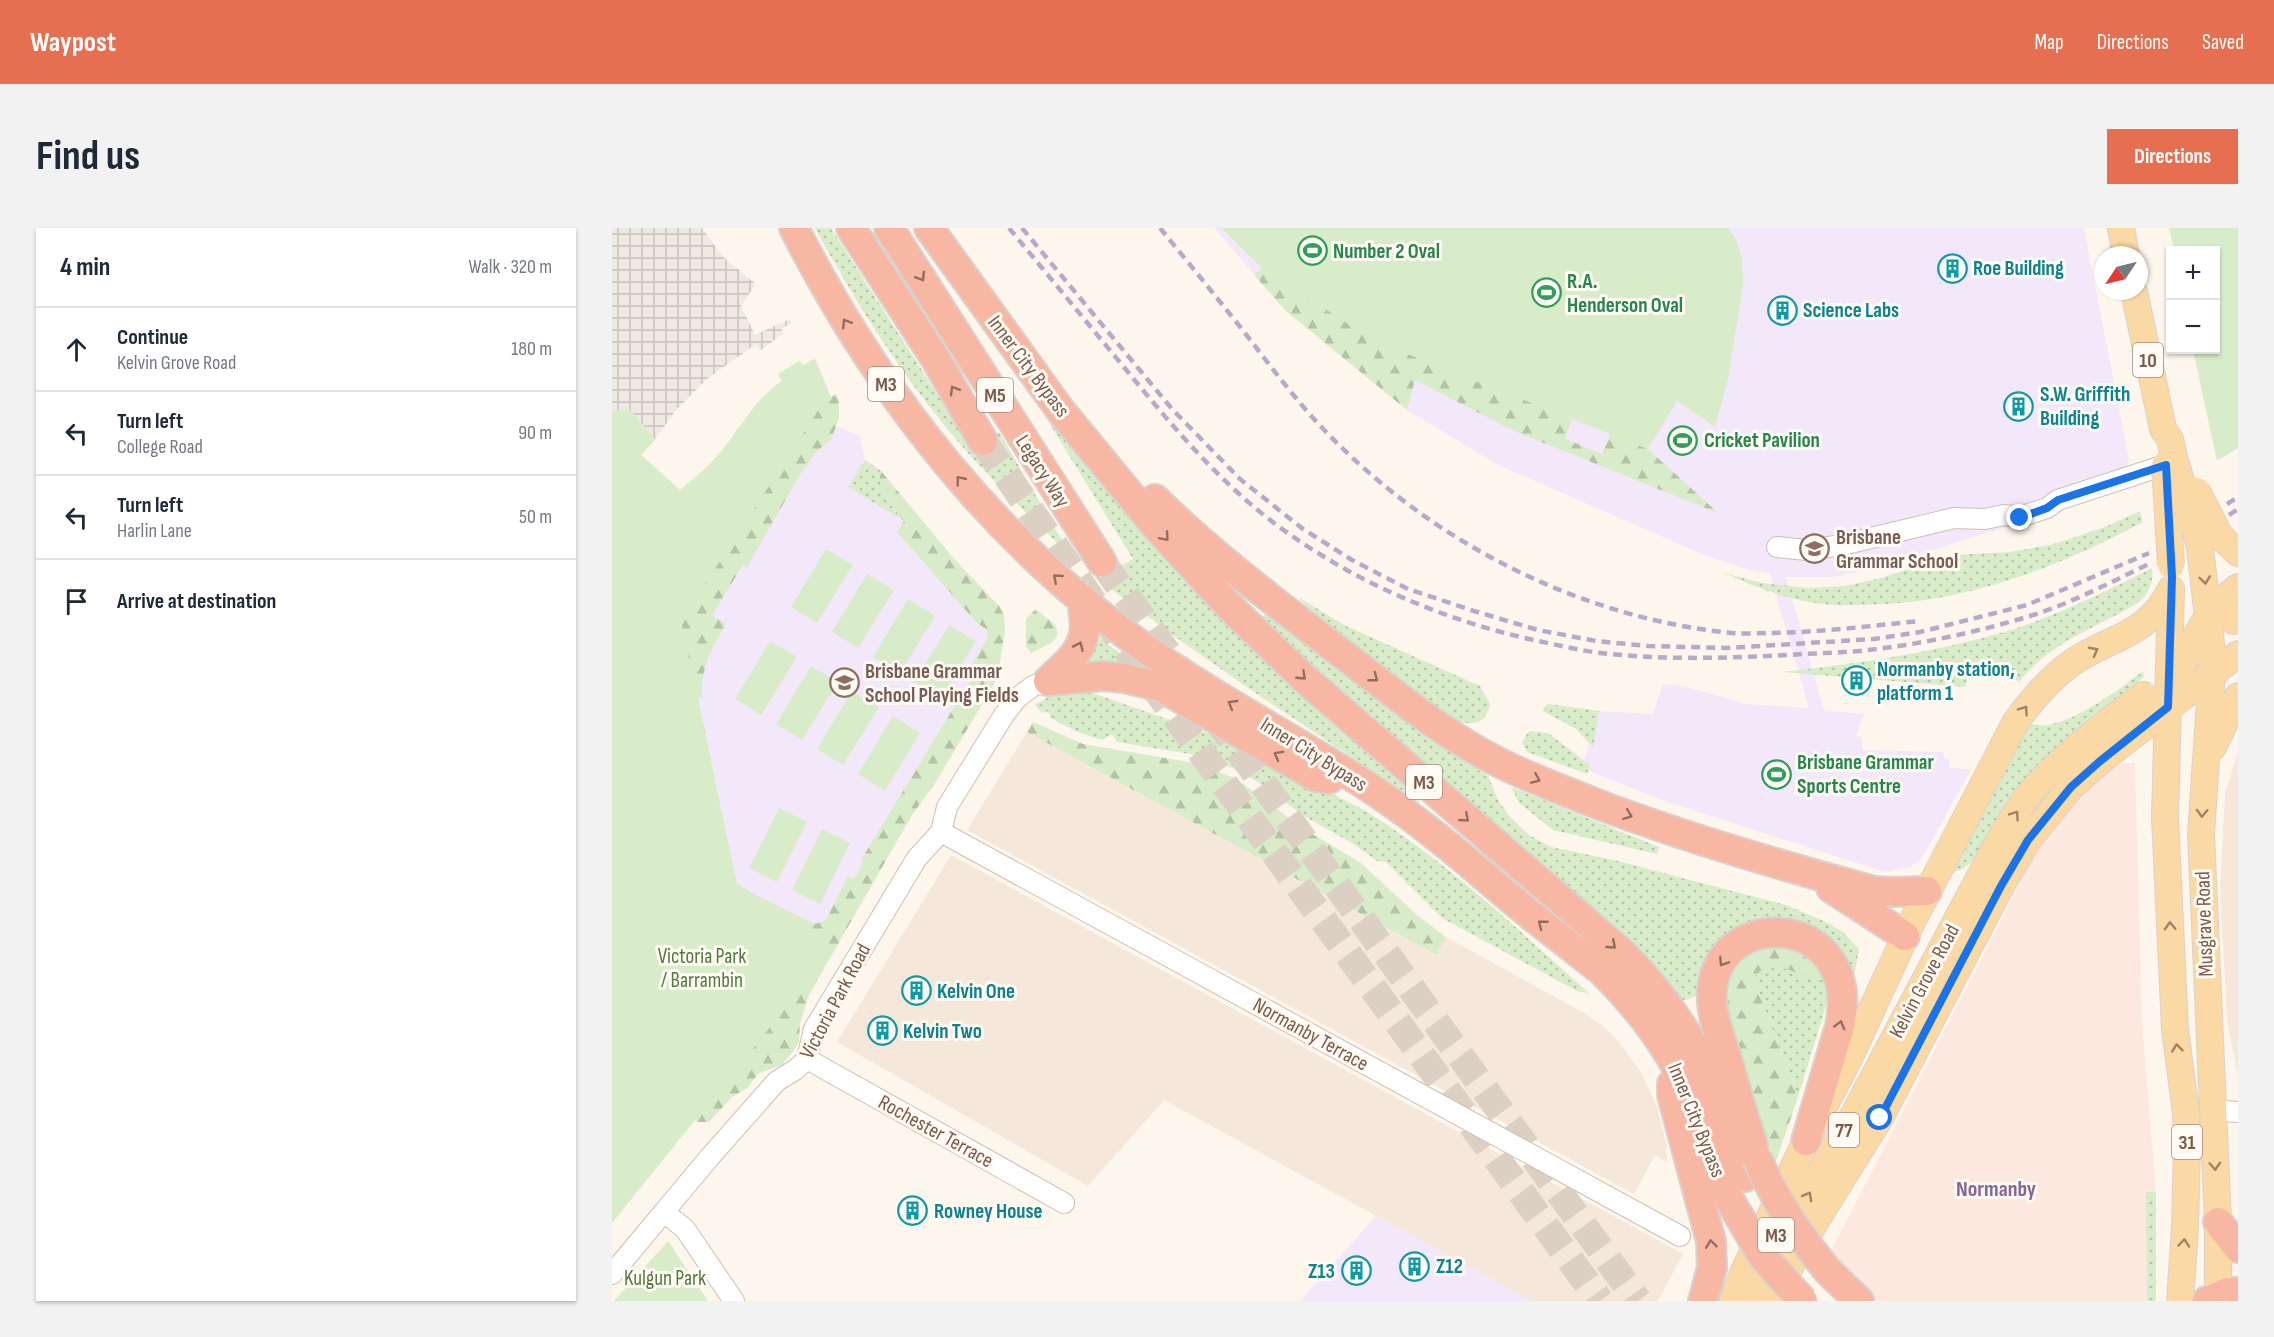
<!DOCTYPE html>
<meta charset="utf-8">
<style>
:root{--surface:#fff;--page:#f2f2f3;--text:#1f2937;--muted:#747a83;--line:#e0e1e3;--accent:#e76f51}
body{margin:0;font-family:"Sofia Sans Condensed",sans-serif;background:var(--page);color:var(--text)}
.controls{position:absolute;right:18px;top:18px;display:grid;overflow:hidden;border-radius:0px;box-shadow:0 2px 4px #0004}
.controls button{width:54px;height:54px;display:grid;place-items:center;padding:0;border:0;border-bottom:2px solid var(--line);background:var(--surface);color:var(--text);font:30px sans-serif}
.compass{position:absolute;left:1482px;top:18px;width:54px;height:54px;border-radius:50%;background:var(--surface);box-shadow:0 2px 4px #0004;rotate:235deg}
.stop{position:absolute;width:18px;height:18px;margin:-14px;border:4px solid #1a73e8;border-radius:50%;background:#fff}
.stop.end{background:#1a73e8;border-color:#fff;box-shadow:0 2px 6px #0008}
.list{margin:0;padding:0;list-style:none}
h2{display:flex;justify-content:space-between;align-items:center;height:78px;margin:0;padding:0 24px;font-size:26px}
h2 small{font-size:20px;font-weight:400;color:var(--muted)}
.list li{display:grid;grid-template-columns:39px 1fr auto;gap:18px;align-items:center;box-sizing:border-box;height:84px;padding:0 24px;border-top:2px solid var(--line)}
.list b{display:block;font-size:22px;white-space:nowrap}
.list p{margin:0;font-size:20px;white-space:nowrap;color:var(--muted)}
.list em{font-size:20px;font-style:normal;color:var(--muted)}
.icon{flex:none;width:33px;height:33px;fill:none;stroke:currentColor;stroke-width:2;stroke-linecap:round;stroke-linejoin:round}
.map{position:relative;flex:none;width:1626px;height:1073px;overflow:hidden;border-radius:0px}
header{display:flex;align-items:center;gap:36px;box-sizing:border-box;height:84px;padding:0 30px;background:var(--accent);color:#fff}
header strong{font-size:28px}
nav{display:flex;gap:33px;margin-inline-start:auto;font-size:21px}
.intro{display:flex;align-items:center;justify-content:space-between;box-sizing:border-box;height:144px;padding:0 36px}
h1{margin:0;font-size:42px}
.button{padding:15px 27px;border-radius:0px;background:var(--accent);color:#fff;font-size:21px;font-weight:700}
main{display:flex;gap:36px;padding:0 36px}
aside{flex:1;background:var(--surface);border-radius:0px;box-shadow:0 2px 4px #0004}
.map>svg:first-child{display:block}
</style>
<header>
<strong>Waypost</strong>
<nav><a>Map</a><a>Directions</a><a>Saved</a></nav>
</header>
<div class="intro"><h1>Find us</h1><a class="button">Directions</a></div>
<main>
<aside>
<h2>4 min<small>Walk · 320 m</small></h2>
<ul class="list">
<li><svg class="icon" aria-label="ahead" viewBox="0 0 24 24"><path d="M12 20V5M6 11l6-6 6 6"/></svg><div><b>Continue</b><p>Kelvin Grove Road</p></div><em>180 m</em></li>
<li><svg class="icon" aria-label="left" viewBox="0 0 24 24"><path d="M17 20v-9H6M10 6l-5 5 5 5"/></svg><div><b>Turn left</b><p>College Road</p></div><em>90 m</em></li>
<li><svg class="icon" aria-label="left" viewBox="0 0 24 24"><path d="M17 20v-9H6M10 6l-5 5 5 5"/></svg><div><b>Turn left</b><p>Harlin Lane</p></div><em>50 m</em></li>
<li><svg class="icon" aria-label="arrive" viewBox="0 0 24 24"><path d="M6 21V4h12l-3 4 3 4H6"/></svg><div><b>Arrive at destination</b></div></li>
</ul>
</aside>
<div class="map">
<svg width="1626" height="1073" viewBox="0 0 1626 1073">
<defs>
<pattern id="industrial-grid" width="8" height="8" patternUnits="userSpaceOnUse" patternTransform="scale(1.5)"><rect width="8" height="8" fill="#efe9e4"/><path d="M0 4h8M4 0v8" fill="none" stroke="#c7c0bb"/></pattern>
<pattern id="grass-dots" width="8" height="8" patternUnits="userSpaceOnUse" patternTransform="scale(1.5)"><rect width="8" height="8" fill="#d8ecc9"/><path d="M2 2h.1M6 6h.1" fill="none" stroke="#b4c2a5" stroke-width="1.8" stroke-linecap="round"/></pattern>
<pattern id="forest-firs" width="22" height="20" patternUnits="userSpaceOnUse" patternTransform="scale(1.5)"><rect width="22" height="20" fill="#d8ecc9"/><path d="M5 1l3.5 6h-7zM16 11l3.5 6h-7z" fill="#b4c2a5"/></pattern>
</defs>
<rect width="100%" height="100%" fill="#fdf6ec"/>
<path fill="#f5e8da" d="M415,504l408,223 11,-18 140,77 18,13 16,16 22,31 15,33 9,36 1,19 -12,-7 -21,39 -667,-364z
M1626,524v323l-11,-55 -7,-131 5,-95z
M339,627l732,399 -25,47h-126l-368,-201 -76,86 -251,-144z"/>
<path fill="#fde8e0" d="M1499,535h24l7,260 14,169v109h-281l-24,-19 -23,-25 177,-344 32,-67z"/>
<path fill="url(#industrial-grid)" d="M0,0h90l21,29 33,27 -15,22 14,29 35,-16 2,4 -11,6 3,4 -23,17 -5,-6 -49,35 -30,30 -22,30 -25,-29 -18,1z"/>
<path fill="#f3e8fa" d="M602,0h870l45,232 -9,31 -244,77 -43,9h-47l38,133 40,4 -8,22 6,1v13l82,2v7h5v9l22,1 -44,81 -8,11 -9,6 -25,5 -221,-71 -82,-33 17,-57 54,3 10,-30 24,3 59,17 63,4 -39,-134 -24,-5 -42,-14 -206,-90 -91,-55 -120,-98z
M203,189l45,19 5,24 16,11 74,89 44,46 6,17 -6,45 -6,18 -56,94 -25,35 -77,132 -98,-64 -56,-263z
M764,988l156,85h-232z"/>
<path fill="url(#grass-dots)" d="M203,0h16l140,219 28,-15 72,124c-36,-34 -71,-68 -104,-104 -60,-68 -109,-145 -152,-224z
M434,182l75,96 72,79 228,213 -2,4c-108,-72 -218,-143 -321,-223l35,-20 -90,-146z
M253,232l16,11c-6,19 12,36 23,50l-56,-34z
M1528,283l3,11c-88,47 -183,83 -283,83 -12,0 -25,1 -37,-1 -35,-4 -68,-17 -99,-31l38,10 27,3 19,2 37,-2 36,-8 71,-23 58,-3 44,-8 51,-17z
M1540,340c2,14 -3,25 -13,34 -45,28 -85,37 -120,80l-9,-6 -10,-1 -2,-8 -30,-2 -2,22 -184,-15c74,-8 148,-19 219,-39 53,-16 102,-40 151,-65z
M686,369l48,29 134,60 10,18c-4,22 -21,23 -38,14l-143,-109z
M655,385l163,126 58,37 10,24 12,17 19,18 22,12 63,13 172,45 40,17 17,10 16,17 -6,33 -26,-44 -127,57 -17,6 -20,-24 -355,-312 -48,-46z
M488,410l35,27 -1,4 -60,3z
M1531,443l1,6c-49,39 -102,75 -138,127 -17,25 -24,65 -59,70l81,-150c6,0 13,2 19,1 32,-5 71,-35 96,-54z
M469,461l138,48 145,73c83,51 154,120 226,184l-13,-3 -135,-73 -56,-56 -9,-1 -25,-18 -48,-27 -51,-37 -29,-15 -28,-9 -79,-13 -4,-7h-3l-7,5c-20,-5 -35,-12 -52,-22l-3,-7 -6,2 -7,-8 15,-9z
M937,476l50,7 -6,36 -17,-18 -33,-18v-3z
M917,503l19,2 42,32 -3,9 -60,-22 -5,-10z
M899,559l148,60 -2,7 -104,-24 -34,-27z
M1162,738l18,4 34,2 3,24 -31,101 -45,-120 9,-8z
M1534,964h10v109h-9z"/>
<path fill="url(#forest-firs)" d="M650,40l113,73 197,78 -7,20 37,15 8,-20 38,15 70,64 -204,-82 -99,-51 -8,30 -120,-98 -33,-37z
M203,131l16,38 5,-3 3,6v18l-8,22 -14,11 -16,22 -54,94 -4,-2 -31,50 14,9c-14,24 -25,43 -24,72l-4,3 19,89 -87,-378 25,29 -14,16 39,35c16,-13 31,-26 44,-42 21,-26 29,-46 58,-67l-4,-7 22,-13 3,4z
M269,243l74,89 44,46 5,9 1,16 -6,37 -6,18 -56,94 -25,35 -98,171 -6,11 -8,27 -1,17 -4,8 -13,16 -23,8 -12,15 -15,9 -23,25h-11l-5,-3 57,-227 65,32 11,-4 22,-44 6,3 9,-17 -2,-2 109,-179 -2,-10 20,-34 -2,-8 -9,-6 -80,-91 7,-11c-11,-15 -29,-32 -23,-50z
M424,381l19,16 3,9 -5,8 -22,11 -5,-7v-27z
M421,494l50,22 111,19 41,15 69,51 57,34 57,53 28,21 -10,18 -409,-223z
M1182,715l32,29 -16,7c-21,-10 -38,-20 -57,-2l45,120 -26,76 -50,-160 1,-34 28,-33z"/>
<path fill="#d8ecc9" d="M609,0h507l8,12 6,18 1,26 -15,95 -13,48 -38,-26 -29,48 -273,-108 -113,-73z
M1557,0h69v220l-21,13 -24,-111h23v-100h-42z
M203,131l14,35 -148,227 56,262 98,64 -223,276v-812l18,-1 25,29 -14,16 39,35c16,-12 31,-26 44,-42 21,-26 29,-46 58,-67l-4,-7 22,-13 3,4z
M214,321l27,16 -36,58 -26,-16z
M255,346l27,16 -36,58 -26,-16z
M296,371l27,17 -35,58 -27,-17z
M337,397l27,16 -35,58 -27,-17z
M158,413l27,16 -36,58 -26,-16z
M199,438l27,16 -36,58 -26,-16z
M240,463l27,16 -36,58 -26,-16z
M281,488l27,17 -35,58 -27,-17z
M167,580l28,14 -30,60 -28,-14z
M210,601l28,14 -30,61 -28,-14z
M56,1013l40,60h-94z"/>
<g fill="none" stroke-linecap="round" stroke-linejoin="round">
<path stroke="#dcd0c4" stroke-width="28" stroke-dasharray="28 14" stroke-linecap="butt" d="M371,213l126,184 491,676
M490,334l79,110
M602,488l424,585"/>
<defs>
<path id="minor" d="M1165,319l30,3 35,-5 112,-27 31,1 19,-4 16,2 27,-9 11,-8 107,-35
M329,604l739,404
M195,831l257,144
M1601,882l25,2
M52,984l21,17 49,72
M0,1046l97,-116 68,-77 18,-11 12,-11 7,-30 103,-171 24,-26 6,-25 57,-92 13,-17 16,-12 15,-5"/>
<path id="major" d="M1509,0l5,27
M1522,63l29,138 7,10 4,18
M1608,308l18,17
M1588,320l11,95 1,29 -11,162 17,388v79
M1559,361l-6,229 10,211 11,84 1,34 -2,81 -5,73
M1622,393l4,-2
M1563,456c18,-42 25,-68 63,-97
M1601,519l25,-51
M1121,1073l10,-28 63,-132 43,-82 62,-135 104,-201c17,-24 34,-44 58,-61 39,-26 75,-26 98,-73
M1135,1073l107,-187 142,-268c11,-18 22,-38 35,-54 32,-37 73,-67 112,-97
M1159,1073l46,-82 63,-101 121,-232 27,-46 43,-53 28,-25 139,-108"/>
<path id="highway" d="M182,0c86,169 205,320 362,428 69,48 144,86 214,132 50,33 96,72 141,111 30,25 62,49 92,73 39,39 71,82 92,133 13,31 21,64 35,96
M239,0l84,130 48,83
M277,0l213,334
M317,0l132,183 94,114 75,82 75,72 316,273c36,36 65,74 86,120 15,34 25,71 38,105
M543,271c57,56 121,104 185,153 51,39 102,82 160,111 34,17 70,30 105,44 88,33 179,59 269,84l18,1 35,-1
M436,453l55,-5 21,2 37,9 155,90 13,2
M436,453c14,-14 33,-27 36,-48 2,-10 -1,-23 -2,-34
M1219,660l74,48
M1060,856v11l39,146 1,27 -9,33
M1141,917c-10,-28 -17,-56 -25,-83 -7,-23 -18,-48 -16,-71 7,-88 151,-77 128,35l-34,115
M1606,994l20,26
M1216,1043l31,30
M1595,1073l21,-9h10"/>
</defs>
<use href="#minor" stroke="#d1beb0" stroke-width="22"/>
<use href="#major" stroke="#dad1cd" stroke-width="28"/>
<use href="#highway" stroke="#dad1cd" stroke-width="32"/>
<use href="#minor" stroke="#fff" stroke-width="20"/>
<use href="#major" stroke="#fbd9a5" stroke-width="26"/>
<use href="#highway" stroke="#f7b7a3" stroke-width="28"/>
<path stroke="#b9a8c9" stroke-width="4.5" stroke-dasharray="9 6" stroke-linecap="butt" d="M397,0c38,46 76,92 114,138 46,56 93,113 151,157 79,59 168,97 264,118 24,5 48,11 72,13 59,6 119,4 178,1 27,-2 54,-2 80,-5 55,-6 109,-18 162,-34 42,-13 81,-34 121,-53
M410,0l150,181 68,70 63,50 49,31 56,29 66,22 64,19 58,11 52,5 79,2 147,-9 46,-7 107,-27 122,-52
M548,0c27,33 54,66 81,100 28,36 55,73 87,106 106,109 252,184 404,199 13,1 28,0 41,0 49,-1 98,-7 146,-12
M1615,276l11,-7
M1617,287l9,-6"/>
<defs>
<path id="major-bridge" d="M1562,230l19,60 7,30
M1553,237l6,100
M1585,263l23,45"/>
<path id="highway-bridge" d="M1145,930c17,42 42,78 71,113
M1118,973l34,57 39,43"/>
</defs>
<use href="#major-bridge" stroke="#dad1cd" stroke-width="28" stroke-linecap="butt"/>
<use href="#highway-bridge" stroke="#dad1cd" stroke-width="32" stroke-linecap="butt"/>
<use href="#major-bridge" stroke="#fbd9a5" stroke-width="26"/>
<use href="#highway-bridge" stroke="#f7b7a3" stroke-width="28"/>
</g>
<defs><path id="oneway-chevron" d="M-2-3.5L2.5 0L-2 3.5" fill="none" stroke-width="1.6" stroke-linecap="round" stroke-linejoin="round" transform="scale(1.5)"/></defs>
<g stroke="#936e5e">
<use href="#oneway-chevron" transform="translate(309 49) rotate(58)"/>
<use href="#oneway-chevron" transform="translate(234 95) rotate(-122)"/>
<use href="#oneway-chevron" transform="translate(342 162) rotate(-121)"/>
<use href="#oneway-chevron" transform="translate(348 252) rotate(-129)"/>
<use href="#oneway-chevron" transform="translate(553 309) rotate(49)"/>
<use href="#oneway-chevron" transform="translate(445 350) rotate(-139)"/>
<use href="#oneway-chevron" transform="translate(467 418) rotate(-66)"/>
<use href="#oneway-chevron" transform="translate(690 448) rotate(43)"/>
<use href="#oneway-chevron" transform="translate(762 450) rotate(38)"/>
<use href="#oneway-chevron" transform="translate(620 476) rotate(-150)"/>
<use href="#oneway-chevron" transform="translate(666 527) rotate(-151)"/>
<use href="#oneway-chevron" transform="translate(924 551) rotate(23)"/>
<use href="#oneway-chevron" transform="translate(1016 587) rotate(21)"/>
<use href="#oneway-chevron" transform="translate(853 590) rotate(41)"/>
<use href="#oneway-chevron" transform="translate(930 696) rotate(-142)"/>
<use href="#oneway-chevron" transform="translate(1000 717) rotate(41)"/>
<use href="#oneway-chevron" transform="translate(1111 734) rotate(123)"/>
<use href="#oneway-chevron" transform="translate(1228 797) rotate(-76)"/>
<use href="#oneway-chevron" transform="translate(1099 1016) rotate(-97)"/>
</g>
<g stroke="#a18267">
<use href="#oneway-chevron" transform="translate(1593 352) rotate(82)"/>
<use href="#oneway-chevron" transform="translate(1482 423) rotate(-28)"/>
<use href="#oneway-chevron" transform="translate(1412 482) rotate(-55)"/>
<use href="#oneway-chevron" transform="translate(1590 585) rotate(92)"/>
<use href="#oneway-chevron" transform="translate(1403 587) rotate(-55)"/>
<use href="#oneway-chevron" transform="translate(1558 698) rotate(-92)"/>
<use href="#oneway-chevron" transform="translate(1565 820) rotate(-96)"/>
<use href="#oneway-chevron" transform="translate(1603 938) rotate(87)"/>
<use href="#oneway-chevron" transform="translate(1196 968) rotate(-61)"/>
<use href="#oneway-chevron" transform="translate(1572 1015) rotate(-85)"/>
</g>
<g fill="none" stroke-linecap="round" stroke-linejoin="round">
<path stroke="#1a73e8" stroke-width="8" d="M1268,890l121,-232 27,-46 43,-53 28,-25 69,-55 4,-130 -6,-112 -108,35 -11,8 -27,10"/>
</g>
<defs>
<symbol id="stadium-ring" viewBox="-11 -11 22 22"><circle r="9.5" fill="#fffaf3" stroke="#2e9e5b" stroke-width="1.5"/><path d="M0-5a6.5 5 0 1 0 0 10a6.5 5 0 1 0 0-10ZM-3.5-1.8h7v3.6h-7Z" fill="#2e9e5b"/></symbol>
<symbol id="building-ring" viewBox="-11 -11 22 22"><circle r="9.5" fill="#fffaf3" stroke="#0f9aa8" stroke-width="1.5"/><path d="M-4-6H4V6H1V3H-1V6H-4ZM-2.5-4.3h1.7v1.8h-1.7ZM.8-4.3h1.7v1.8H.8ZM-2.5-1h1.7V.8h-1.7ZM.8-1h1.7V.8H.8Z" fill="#0f9aa8"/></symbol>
<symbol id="school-ring" viewBox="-11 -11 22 22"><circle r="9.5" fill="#fffaf3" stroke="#8d6e63" stroke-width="1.5"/><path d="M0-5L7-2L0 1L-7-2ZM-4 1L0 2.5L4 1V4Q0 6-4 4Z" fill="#8d6e63"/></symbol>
</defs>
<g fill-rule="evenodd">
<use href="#stadium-ring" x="684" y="6" width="33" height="33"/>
<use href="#building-ring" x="1324" y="24" width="33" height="33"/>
<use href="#stadium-ring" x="918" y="48" width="33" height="33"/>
<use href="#building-ring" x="1154" y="66" width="33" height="33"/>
<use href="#building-ring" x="1390" y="162" width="33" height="33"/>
<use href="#stadium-ring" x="1054" y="196" width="33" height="33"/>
<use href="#school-ring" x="1186" y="304" width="33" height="33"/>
<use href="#building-ring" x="1228" y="436" width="33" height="33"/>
<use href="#school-ring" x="216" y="438" width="33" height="33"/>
<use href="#stadium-ring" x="1148" y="530" width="33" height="33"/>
<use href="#building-ring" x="288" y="746" width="33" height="33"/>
<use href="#building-ring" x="254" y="786" width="33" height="33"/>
<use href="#building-ring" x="284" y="966" width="33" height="33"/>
<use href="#building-ring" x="786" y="1022" width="33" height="33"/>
<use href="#building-ring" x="728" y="1026" width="33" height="33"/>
</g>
<g text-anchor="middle" stroke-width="6" stroke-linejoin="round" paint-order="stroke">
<g fill="#fffaf3" stroke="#a28b7f" stroke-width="1.5">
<rect x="1521" y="115" width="30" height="34" rx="4.5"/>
<rect x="256" y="139" width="36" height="34" rx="4.5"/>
<rect x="365" y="150" width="36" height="34" rx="4.5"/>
<rect x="794" y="537" width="36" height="34" rx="4.5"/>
<rect x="1217" y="885" width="30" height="34" rx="4.5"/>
<rect x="1560" y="897" width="30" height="34" rx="4.5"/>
<rect x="1146" y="990" width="36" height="34" rx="4.5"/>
</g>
<g font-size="20" font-weight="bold" fill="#7a5c4d">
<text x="1536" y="139">10</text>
<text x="274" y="163">M3</text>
<text x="383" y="174">M5</text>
<text x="812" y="561">M3</text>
<text x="1232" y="909">77</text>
<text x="1575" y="921">31</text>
<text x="1164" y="1014">M3</text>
</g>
<g font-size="21" font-weight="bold" fill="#27864d" stroke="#fffaf3" text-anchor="start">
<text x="721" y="30">Number 2 Oval</text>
<text x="955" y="60">R.A.<tspan x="955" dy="24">Henderson Oval</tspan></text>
<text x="1092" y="219">Cricket Pavilion</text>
<text x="1185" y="541">Brisbane Grammar<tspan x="1185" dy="24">Sports Centre</tspan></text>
</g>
<g font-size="21" font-weight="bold" fill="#0d838f" stroke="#fffaf3" text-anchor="start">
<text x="1361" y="47">Roe Building</text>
<text x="1191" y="89">Science Labs</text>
<text x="1428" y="173">S.W. Griffith<tspan x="1428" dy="24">Building</tspan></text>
<text x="1265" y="448">Normanby station,<tspan x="1265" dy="24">platform 1</tspan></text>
<text x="325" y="770">Kelvin One</text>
<text x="291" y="810">Kelvin Two</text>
<text x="322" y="990">Rowney House</text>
<text x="824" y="1045">Z12</text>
<text x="723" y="1050" text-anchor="end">Z13</text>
</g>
<g font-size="21" fill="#7a5c4d" stroke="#fffaf3">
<text transform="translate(417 138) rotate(53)" y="7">Inner City Bypass</text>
<text transform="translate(431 243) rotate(57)" y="7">Legacy Way</text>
<text transform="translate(702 526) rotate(32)" y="7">Inner City Bypass</text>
<text transform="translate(1592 696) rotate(-92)" y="7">Musgrave Road</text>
<text transform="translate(1312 753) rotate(-62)" y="7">Kelvin Grove Road</text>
<text transform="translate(223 773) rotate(-62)" y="7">Victoria Park Road</text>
<text transform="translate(699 806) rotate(29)" y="7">Normanby Terrace</text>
<text transform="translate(1085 892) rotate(68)" y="7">Inner City Bypass</text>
<text transform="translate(324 903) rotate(29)" y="7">Rochester Terrace</text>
</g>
<g font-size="21" font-weight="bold" fill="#785e54" stroke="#fffaf3" text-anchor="start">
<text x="1224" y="316">Brisbane<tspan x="1224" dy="24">Grammar School</tspan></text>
<text x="253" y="450">Brisbane Grammar<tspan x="253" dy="24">School Playing Fields</tspan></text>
</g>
<g font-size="21" fill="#537a41" stroke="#fffaf3">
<text x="90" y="735">Victoria Park<tspan x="90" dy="24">/ Barrambin</tspan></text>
<text x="53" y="1057">Kulgun Park</text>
</g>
<g font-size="22" font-weight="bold" fill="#846695" stroke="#fffaf3">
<text x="1384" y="968">Normanby</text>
</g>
</g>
</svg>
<div class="controls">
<button>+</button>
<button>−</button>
</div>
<svg class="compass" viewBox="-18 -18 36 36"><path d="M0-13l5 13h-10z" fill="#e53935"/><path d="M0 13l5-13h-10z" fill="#747a83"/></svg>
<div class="stop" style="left:1268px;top:890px"></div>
<div class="stop end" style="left:1408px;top:290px"></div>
</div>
</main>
